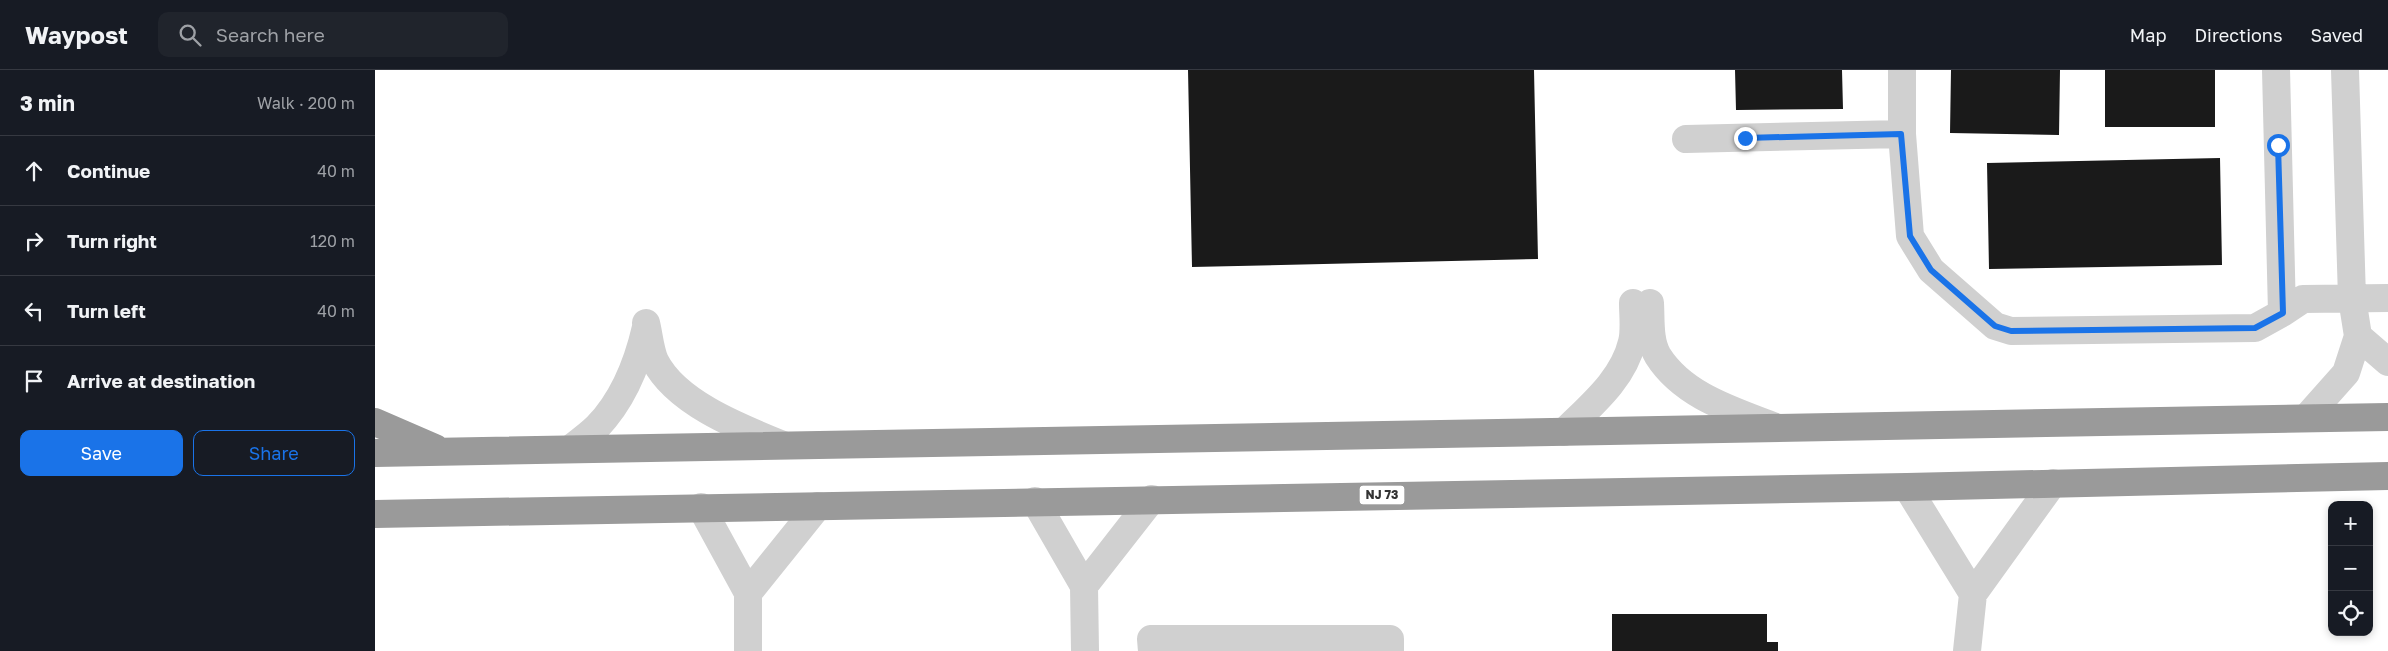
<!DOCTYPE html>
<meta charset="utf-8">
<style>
:root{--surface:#171b24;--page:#20242c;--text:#f1f3f6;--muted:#9ea1a6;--line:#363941;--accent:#1a73e8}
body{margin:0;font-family:"Golos Text",sans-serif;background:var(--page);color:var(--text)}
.controls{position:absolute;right:15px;bottom:15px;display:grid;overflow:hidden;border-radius:10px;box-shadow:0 2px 8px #0003}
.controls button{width:45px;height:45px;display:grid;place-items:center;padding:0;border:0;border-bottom:1px solid var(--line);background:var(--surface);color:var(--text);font:25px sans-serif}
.stop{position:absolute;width:15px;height:15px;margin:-11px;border:4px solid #1a73e8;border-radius:50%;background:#fff}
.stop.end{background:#1a73e8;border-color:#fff;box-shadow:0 1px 5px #0008}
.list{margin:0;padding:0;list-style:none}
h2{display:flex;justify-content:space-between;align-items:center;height:65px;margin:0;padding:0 20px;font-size:21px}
h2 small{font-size:16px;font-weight:400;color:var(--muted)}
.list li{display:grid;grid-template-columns:32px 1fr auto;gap:15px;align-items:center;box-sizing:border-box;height:70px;padding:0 20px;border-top:1px solid var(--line)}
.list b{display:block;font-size:19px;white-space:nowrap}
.list em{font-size:16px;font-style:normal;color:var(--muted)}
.actions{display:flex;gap:10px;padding:15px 20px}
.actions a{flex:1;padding:11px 0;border:1px solid var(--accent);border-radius:10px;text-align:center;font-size:18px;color:var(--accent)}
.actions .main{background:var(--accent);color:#fff}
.icon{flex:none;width:28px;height:28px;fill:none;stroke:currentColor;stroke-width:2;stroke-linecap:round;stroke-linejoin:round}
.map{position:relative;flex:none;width:2013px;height:581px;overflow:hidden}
header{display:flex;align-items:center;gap:30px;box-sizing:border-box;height:70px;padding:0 25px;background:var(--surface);border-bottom:1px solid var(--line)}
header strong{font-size:24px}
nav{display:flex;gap:28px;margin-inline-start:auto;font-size:18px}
.search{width:350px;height:45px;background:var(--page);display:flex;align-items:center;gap:12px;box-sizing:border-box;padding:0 18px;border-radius:10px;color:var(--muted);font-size:19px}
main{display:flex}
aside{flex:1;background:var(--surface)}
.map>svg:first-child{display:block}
</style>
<header>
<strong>Waypost</strong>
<div class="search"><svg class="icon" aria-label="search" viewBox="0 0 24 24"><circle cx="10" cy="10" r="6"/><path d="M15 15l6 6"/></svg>Search here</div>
<nav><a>Map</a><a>Directions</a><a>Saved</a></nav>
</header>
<main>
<aside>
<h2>3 min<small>Walk · 200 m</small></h2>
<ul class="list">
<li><svg class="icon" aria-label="ahead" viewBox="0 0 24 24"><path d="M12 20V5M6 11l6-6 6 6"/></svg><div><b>Continue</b></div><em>40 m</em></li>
<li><svg class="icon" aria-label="right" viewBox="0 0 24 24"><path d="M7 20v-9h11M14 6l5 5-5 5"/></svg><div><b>Turn right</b></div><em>120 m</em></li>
<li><svg class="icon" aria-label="left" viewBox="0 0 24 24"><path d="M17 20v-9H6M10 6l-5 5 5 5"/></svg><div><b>Turn left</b></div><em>40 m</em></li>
<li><svg class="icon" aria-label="arrive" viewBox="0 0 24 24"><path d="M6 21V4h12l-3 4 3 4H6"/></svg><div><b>Arrive at destination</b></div></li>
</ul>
<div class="actions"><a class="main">Save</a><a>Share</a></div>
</aside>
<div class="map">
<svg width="2013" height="581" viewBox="0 0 2013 581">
<rect width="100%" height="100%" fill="#fff"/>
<path fill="#1a1a1a" d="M813,0h346l4,189 -346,8z
M1360,0h107l1,39 -107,1z
M1576,0h109l-1,65 -109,-2z
M1730,0h110v57h-110z
M1845,88l2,107 -233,4 -2,-106z
M1237,544h155v28h11v9h-166z"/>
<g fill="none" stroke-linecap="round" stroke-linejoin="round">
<path stroke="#d0d0d0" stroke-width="28" d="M1527,0v64l8,102 21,34 64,56 16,5 244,-3 27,-15 -6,-243
M1311,69l216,-5
M1275,233c1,17 -1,38 8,53 26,41 77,55 120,72
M1907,243l21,-14 85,-1
M271,253c3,12 4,27 9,38 21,42 86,67 128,84
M1983,266l30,26
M1931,348l40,-45 12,-37 -6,-38 -7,-228
M1189,362c26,-26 59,-52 68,-90 3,-11 1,-27 1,-39
M195,379c9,-7 19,-14 27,-22 26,-27 41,-65 49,-100
M1532,417l66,107
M660,431l49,85 68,-87
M326,437l47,86 70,-87
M709,516l1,65
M373,581v-58
M777,581l-1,-12h239v12
M1592,581l6,-57 80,-111"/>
<path stroke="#9a9a9a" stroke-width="28" d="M0,352l60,26
M0,383l2013,-36
M0,444l1532,-27 481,-11"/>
</g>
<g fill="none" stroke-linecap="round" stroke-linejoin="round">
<path stroke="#1a73e8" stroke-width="6" d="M1370,68l156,-4 9,102 21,34 64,56 16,5 244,-3 28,-15 -5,-168"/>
</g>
<g text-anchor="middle" stroke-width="5" stroke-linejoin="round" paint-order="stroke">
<rect fill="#fff" stroke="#707070" stroke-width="1" x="984.5" y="415.5" width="45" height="19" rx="4"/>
<g font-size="12" font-weight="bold" fill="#333">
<text x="1007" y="429">NJ 73</text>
</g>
</g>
</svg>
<div class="controls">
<button>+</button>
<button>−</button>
<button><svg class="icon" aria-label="locate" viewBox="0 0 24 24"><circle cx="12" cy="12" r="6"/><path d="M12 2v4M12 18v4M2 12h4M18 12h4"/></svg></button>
</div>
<div class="stop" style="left:1903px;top:75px"></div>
<div class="stop end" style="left:1370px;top:68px"></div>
</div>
</main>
